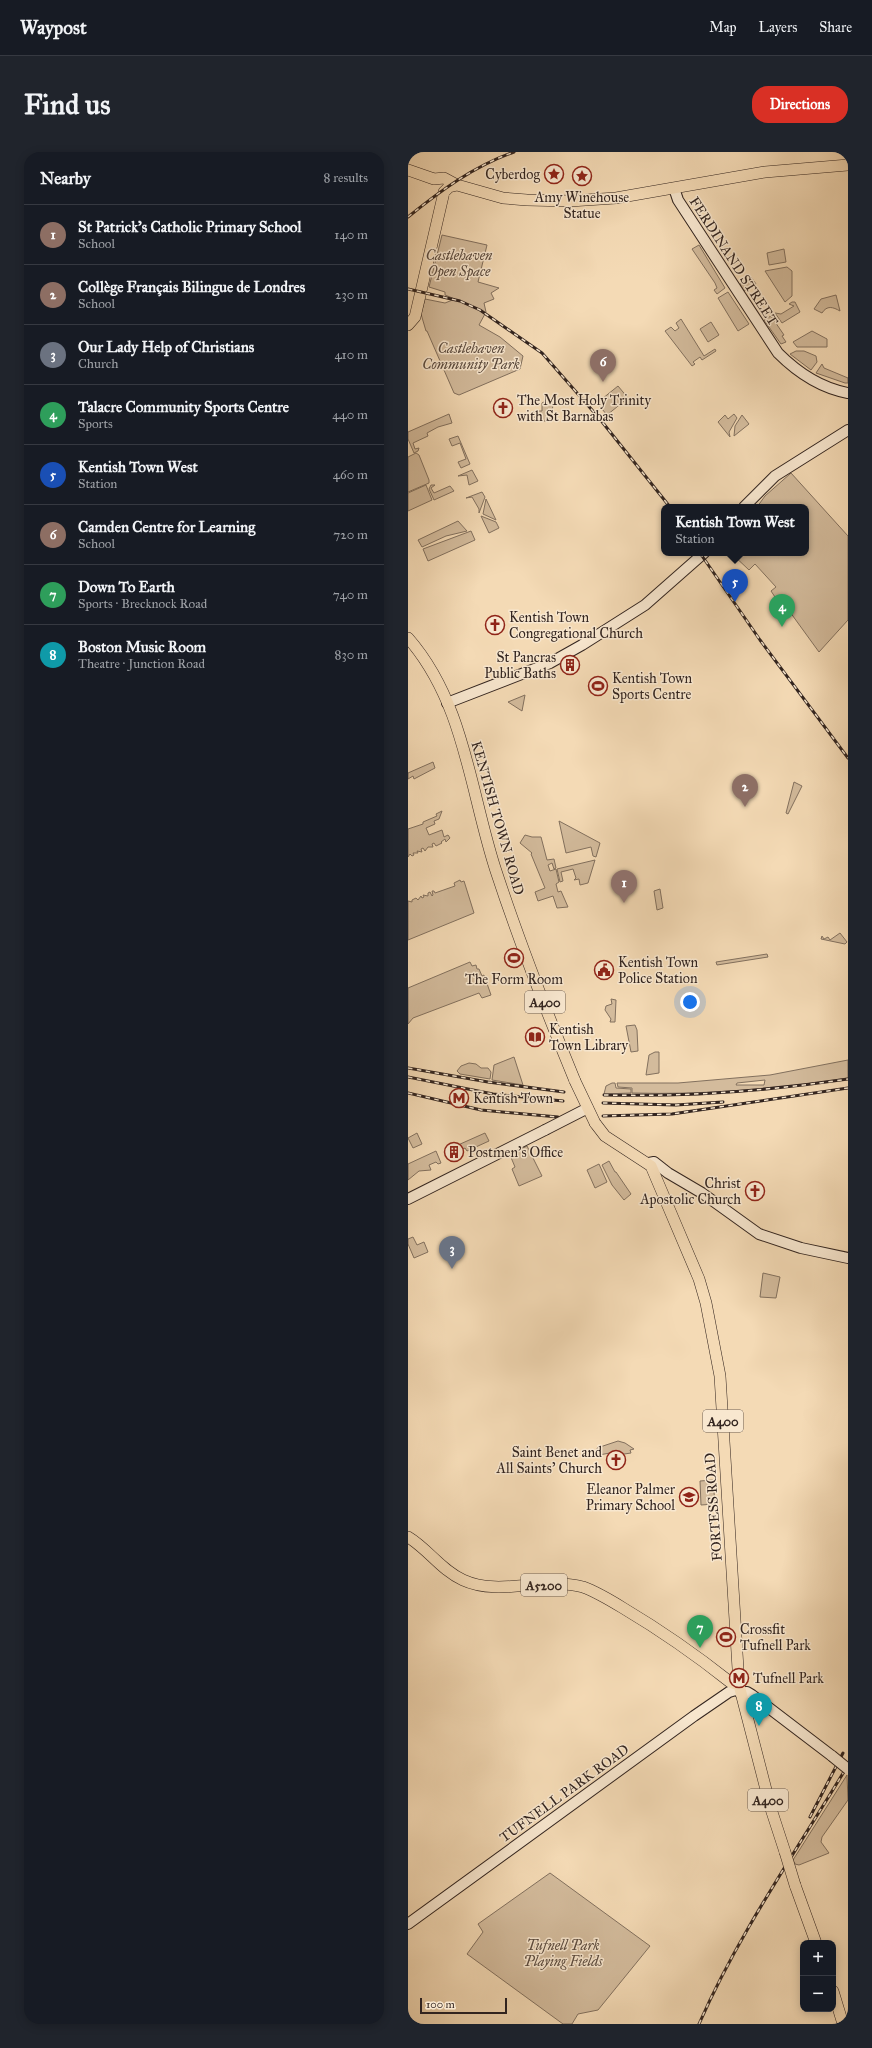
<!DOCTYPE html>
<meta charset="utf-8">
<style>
:root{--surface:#171b24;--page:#20242c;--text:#f1f3f6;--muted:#9ea1a6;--line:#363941;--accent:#d93025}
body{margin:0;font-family:"IM FELL Great Primer",serif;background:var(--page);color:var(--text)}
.controls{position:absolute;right:12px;bottom:12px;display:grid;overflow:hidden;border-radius:8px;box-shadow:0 2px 10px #0003}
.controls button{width:36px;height:36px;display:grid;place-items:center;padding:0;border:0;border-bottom:1px solid var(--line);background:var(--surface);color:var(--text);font:20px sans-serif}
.scale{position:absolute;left:12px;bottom:10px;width:87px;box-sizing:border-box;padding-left:4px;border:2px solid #32241f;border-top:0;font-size:11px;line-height:14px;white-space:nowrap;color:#32241f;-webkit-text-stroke:3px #f8e7cf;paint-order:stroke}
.you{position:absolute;left:282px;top:850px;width:14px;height:14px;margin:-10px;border:3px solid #fff;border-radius:50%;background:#1a73e8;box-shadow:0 0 0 6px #1a73e833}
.badge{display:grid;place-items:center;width:26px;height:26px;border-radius:50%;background:var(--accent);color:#fff;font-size:13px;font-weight:700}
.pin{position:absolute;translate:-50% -33px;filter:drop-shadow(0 1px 2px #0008)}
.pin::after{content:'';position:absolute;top:21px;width:14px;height:12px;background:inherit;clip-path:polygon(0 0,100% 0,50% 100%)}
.popup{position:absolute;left:253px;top:352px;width:148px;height:52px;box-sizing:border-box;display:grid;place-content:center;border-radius:8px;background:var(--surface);filter:drop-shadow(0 1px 3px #0005);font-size:13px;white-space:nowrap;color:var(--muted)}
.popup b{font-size:15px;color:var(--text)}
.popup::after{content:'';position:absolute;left:50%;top:100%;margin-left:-8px;border:8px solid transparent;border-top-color:var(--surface)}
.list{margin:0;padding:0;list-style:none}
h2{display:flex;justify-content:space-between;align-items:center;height:52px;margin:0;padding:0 16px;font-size:17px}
h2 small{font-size:13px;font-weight:400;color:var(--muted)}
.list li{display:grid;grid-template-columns:26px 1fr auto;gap:12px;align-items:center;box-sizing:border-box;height:60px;padding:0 16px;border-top:1px solid var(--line)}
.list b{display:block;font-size:15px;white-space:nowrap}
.list p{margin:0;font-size:13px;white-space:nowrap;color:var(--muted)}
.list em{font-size:13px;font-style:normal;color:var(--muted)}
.map{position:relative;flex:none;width:440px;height:1872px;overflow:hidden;border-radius:16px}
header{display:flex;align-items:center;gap:24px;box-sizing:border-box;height:56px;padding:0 20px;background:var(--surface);border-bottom:1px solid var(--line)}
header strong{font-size:19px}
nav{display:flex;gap:22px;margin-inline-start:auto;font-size:14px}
.intro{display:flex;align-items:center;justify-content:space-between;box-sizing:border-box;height:96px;padding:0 24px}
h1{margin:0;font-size:28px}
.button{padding:10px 18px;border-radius:16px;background:var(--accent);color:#fff;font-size:14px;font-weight:700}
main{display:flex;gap:24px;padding:0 24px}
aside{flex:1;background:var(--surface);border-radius:16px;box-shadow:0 2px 10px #0003}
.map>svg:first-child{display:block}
</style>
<header>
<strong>Waypost</strong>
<nav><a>Map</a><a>Layers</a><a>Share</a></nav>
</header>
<div class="intro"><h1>Find us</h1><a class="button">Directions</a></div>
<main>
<aside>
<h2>Nearby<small>8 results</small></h2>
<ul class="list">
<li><span class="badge" style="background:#8d6e63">1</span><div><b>St Patrick's Catholic Primary School</b><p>School</p></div><em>140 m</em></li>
<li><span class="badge" style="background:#8d6e63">2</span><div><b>Collège Français Bilingue de Londres</b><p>School</p></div><em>230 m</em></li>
<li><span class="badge" style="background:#6b7280">3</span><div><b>Our Lady Help of Christians</b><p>Church</p></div><em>410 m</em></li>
<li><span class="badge" style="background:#2e9e5b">4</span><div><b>Talacre Community Sports Centre</b><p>Sports</p></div><em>440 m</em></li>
<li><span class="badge" style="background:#1a4fb4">5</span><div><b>Kentish Town West</b><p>Station</p></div><em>460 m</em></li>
<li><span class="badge" style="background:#8d6e63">6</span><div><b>Camden Centre for Learning</b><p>School</p></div><em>720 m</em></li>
<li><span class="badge" style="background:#2e9e5b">7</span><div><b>Down To Earth</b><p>Sports · Brecknock Road</p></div><em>740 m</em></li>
<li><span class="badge" style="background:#0f9aa8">8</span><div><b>Boston Music Room</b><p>Theatre · Junction Road</p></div><em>830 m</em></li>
</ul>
</aside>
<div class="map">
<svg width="440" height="1872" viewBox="0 0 440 1872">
<rect width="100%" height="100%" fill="#f4dab5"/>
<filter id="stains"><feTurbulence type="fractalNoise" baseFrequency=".005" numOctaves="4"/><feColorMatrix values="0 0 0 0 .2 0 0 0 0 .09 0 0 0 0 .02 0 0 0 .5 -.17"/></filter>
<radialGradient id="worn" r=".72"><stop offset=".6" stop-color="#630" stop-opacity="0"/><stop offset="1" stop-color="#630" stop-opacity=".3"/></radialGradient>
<path fill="#d3bb9c" stroke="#82705e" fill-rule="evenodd" d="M34,83l45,10 -9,37 21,6 -8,5 3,6 -10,4 2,9 -7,13 21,12 23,19 -3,13 -61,26 -5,-2 -27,-62h-1l-5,-17 4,-15 20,4 10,-4 -10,-4v-3l-16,-5z
M291,93l26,43 -8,6 -3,-4 3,-2 -2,-5 -23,-34z
M376,97l2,13 -17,3 -2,-12z
M379,115l5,4v25l-7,6 -20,-31z
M343,125l5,7 -12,7 -4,-7z
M320,140l21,32 -11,7 -20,-33z
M428,143l4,16c-7,-4 -13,-6 -18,2l-8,-4 7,-10z
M384,150h3l5,10 -18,11 -7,-10 6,1 13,-8 -5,-2z
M363,164l13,19 -2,1 4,6 -5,2 -17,-24z
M273,167l23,37 11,-7 1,2 -14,9 -2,-3 -7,5 2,2 -3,2 -27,-35 6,-4 4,4 4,-3 -3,-5z
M303,170l8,13 -11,7 -8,-13z
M404,179l15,8v8h-30l-4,-5z
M388,199h8l12,5 1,6 -6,8 -21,-16z
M414,212l2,4 24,10v5h-3l-29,-10z
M210,234l10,12 -21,17 -10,-12z
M143,246l2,1 -1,22h-18v-10h8v-8z
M41,262l3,9 -14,4 -11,6 1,3 -15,7 2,6 4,-1 -1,3 -4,2 -6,-14v-7z
M326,262l3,4 -8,14 1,5 -12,-15 7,-7 3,4z
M334,263l7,9 -15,12 1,-10z
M50,284l12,28 -9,4 -3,-6 8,-3 -6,-16 -8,3 -3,-7z
M8,301l3,2 10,25v3l-21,9v-35z
M64,318l6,11 -9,4 -2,-10 -9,1z
M383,321l57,63v84l-29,32 -37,-51 -3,2 -8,-12 5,-4 -21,-23 -6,6 -18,-17h75v-46h-49l8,-11z
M18,333l6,15 -24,11v-18z
M23,333h4l-4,3 3,5 16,-7 4,5 -20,9 -5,-11z
M74,340l3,5 -6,16v-4l-7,-12 -6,1z
M78,347l10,21 -13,-6z
M73,364l15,6 3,6 -10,5z
M50,369l9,10 -21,5 -24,11 -4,-7z
M63,379l4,9 -47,21 -5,-12z
M117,543l-3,16 -14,-9z
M25,610l2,6 -21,11 -1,-3 -5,3v-6z
M386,630l8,4 -14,28 -2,-1z
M34,659l-3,8 -5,2 1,3 -9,4 3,7 13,-5 2,7 4,-2 2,3 -4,4 -1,-3 -4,3 1,1 -6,3 -2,-3 -2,1 1,3h-5l-3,4 -2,-3 -2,1 1,3 -5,-1 1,2h-5l1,2 -2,1 -2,-2 -2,3v-28l15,-5v-2l14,-6 -1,-2z
M151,669l41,22 -4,14 -3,-1 -2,-9 -25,6z
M117,683l7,2h9l6,23 7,-1 2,9 -2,1 -2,-6 -4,2 2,6 6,-2 3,13 -3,2 2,8 3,-1 7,16 -11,1 -4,-12 -15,5 -3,-9 10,-4 -14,-34 1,-1 -12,-10z
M187,708l-7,23 -8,2 -1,-6 -5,1 2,-2 -3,-9 -12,3 2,9 -3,1 -3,-13z
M52,728l1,2 3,-1 10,32 -66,27v-39l4,1v-2l4,-2 2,2 3,-4 1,2 2,-1 -1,-2 5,1v-3l2,-1 2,4 1,-1 -1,-4h2l1,2 20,-7 -1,-3z
M252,737l3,19 -6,2 -3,-19z
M432,781l7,9 -2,2 -24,-5 1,-3 2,3 4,-2 2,3z
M359,802l1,3 -51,8 -1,-3z
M62,810l2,4 4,-1 1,4h2l3,7 2,-1 7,20 -9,3 -3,-5 -66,25 -5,6v-36z
M203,847l5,1 -1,22h-5l1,-3 -6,-9 1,-4 6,-2z
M227,873l2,5 1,21 -7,1 -5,-26z
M247,900h4v21l-13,2 3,-20z
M106,905l9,28 -31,-5 2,-15z
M440,908v18c-71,11 -144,17 -216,15v-5l-14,-1 -1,-4h61l92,-8zM357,928l-1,5h-28l1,-2z
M61,911l7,1 5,4h7l3,4 -1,7 -30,-5 -3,-3 4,-5z
M204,931h3l1,5 15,1v4l-27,1 2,-8z
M9,981l5,11 -9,4 -5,-10z
M77,981l4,8 -22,10 -2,-3 -4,2 -3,-5z
M119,994l15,30 -23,10 -7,-17 3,-2 -5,-12z
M28,999l5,12 -3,1 -2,-2 -7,3 2,5 -12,1 -11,9v-16z
M201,1009l6,11h1l15,22 -7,6 -12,-15 -10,-20z
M191,1012l8,18 -12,6 -8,-18z
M5,1085l4,8 7,-3 4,10 -14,6 -6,-14v-5z
M355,1121l17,4 -4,21 -16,-1z
M210,1289l7,2 9,6 -4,1 1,3 -20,3 -1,-3 -11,2 -2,-7z
M305,1328l2,24 -14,1 -1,-24z
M439,1623l1,25 -26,37 -1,5 8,11 -30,12 -4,-1 -2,-4z
M142,1721l100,73 -52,64 -20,4 -6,10h-9l-96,-70 16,-22 -5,-8z"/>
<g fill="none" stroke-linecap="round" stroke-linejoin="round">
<defs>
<path id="secondary" d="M266,36l4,12 100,153c19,19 43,35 70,40
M336,355l31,-31 73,-46
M39,551l103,-40 32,-18 63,-40 59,-52
M241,1011l5,-1 14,11 34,20 57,41 42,14 47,10
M0,1047l137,-69
M332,1541l7,-1 5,3 80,61
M0,1772l286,-208 35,-24 10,-3"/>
<path id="primary" d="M0,18l26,9 10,-1 13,7 46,13 24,2 43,1 46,-3 149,-26 83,-7
M0,173l7,-8 29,-125 5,-5 8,-2
M0,486c57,65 62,154 88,233 23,70 51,142 79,210
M187,971l10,13 46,30 48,113 7,24 14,73 19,309 32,124 14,43
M0,1385c20,12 33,33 55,43 37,17 81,-4 120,7 14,5 27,13 40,21 37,22 73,47 107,74l9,3
M387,1733l21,58
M425,1839l10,33"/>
</defs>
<use href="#secondary" stroke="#32241f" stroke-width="12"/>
<use href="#primary" stroke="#32241f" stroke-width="12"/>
<use href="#secondary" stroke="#f8e7cf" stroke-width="10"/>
<use href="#primary" stroke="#f4dab5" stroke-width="11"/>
<defs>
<path id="rail" d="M0,65c32,-26 66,-51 106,-65
M0,137l52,12 20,9 62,43 57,65 71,89
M292,401l60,87 88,118
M0,916l80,14 76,10
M0,925l85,17 70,7
M0,941l73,17 77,7
M196,943c82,2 163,-4 244,-16
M195,951l73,2 47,-3
M195,964l69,-2 176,-26
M402,1665l33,-64
M291,1872c40,-91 98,-174 149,-259"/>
</defs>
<use href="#rail" stroke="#32241f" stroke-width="3"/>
<use href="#rail" stroke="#f8e7cf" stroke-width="1.5" stroke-dasharray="4.5" stroke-linecap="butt"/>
<defs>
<path id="secondary-bridge" d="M137,978l43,-22
M424,1604l16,13"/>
<path id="primary-bridge" d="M167,929l20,42
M377,1700l10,33"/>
</defs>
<use href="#secondary-bridge" stroke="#32241f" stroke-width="12" stroke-linecap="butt"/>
<use href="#primary-bridge" stroke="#32241f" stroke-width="12" stroke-linecap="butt"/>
<use href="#secondary-bridge" stroke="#f8e7cf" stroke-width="10"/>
<use href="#primary-bridge" stroke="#f4dab5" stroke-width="11"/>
</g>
<defs>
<symbol id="sight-ring" viewBox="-11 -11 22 22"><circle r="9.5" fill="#f8e7cf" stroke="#8f2418" stroke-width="1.5"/><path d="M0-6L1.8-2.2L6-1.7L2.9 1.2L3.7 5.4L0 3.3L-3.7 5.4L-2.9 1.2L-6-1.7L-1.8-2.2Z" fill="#8f2418"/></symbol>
<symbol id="church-ring" viewBox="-11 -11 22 22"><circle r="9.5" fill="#f8e7cf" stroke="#8f2418" stroke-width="1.5"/><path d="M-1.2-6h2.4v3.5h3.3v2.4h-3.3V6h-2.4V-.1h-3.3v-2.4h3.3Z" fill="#8f2418"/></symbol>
<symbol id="building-ring" viewBox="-11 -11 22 22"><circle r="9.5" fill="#f8e7cf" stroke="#8f2418" stroke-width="1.5"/><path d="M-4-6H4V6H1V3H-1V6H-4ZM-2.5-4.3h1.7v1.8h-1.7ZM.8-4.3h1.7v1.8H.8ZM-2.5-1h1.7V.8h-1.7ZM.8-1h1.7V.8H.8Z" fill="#8f2418"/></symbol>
<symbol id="stadium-ring" viewBox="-11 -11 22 22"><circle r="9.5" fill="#f8e7cf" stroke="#8f2418" stroke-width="1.5"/><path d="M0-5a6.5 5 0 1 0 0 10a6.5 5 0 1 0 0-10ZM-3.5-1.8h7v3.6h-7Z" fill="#8f2418"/></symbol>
<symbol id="civic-ring" viewBox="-11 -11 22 22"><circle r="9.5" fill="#f8e7cf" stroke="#8f2418" stroke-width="1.5"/><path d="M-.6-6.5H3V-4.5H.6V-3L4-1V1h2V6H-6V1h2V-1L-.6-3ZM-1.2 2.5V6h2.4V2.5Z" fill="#8f2418"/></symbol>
<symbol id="library-ring" viewBox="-11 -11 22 22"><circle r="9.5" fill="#f8e7cf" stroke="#8f2418" stroke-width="1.5"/><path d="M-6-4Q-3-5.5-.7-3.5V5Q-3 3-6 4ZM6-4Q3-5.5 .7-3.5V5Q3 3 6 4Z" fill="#8f2418"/></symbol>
<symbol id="metro-ring" viewBox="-11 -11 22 22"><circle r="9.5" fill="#f8e7cf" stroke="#8f2418" stroke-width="1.5"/><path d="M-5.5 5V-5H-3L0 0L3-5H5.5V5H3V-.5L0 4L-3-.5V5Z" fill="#8f2418"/></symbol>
<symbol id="school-ring" viewBox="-11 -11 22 22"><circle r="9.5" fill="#f8e7cf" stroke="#8f2418" stroke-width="1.5"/><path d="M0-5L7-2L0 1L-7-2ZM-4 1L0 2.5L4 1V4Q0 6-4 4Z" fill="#8f2418"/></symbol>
</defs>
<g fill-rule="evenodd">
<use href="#sight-ring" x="135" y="11" width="22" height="22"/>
<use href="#sight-ring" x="163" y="13" width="22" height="22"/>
<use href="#church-ring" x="84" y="245" width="22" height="22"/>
<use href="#church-ring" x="76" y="462" width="22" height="22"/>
<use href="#building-ring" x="151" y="502" width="22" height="22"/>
<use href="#stadium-ring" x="179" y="523" width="22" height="22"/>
<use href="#stadium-ring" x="95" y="795" width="22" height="22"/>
<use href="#civic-ring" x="185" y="807" width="22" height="22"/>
<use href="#library-ring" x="116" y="874" width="22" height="22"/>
<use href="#metro-ring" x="40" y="935" width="22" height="22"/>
<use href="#building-ring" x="35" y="989" width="22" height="22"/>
<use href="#church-ring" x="336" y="1028" width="22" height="22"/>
<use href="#church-ring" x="197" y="1297" width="22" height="22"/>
<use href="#school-ring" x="270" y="1334" width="22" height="22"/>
<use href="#stadium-ring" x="307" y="1474" width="22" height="22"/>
<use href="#metro-ring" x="320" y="1515" width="22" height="22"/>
</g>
<g text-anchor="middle" stroke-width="3" stroke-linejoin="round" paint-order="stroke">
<g fill="#f8e7cf" stroke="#6d5e54" stroke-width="1">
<rect x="117" y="839" width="40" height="22" rx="3"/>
<rect x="295" y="1258" width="40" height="22" rx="3"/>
<rect x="113" y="1422" width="46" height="22" rx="3"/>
<rect x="340" y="1637" width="40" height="22" rx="3"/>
</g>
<g font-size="13" font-weight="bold" fill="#32241f">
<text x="137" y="855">A400</text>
<text x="315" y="1274">A400</text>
<text x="136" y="1438">A5200</text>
<text x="360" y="1653">A400</text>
</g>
<g font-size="14" fill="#32241f" stroke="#f8e7cf" text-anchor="start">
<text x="132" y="27" text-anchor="end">Cyberdog</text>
<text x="174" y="50" text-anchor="middle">Amy Winehouse<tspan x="174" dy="16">Statue</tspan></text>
<text x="109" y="253">The Most Holy Trinity<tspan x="109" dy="16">with St Barnabas</tspan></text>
<text x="101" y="470">Kentish Town<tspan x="101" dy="16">Congregational Church</tspan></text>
<text x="148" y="510" text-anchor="end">St Pancras<tspan x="148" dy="16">Public Baths</tspan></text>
<text x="204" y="531">Kentish Town<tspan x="204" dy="16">Sports Centre</tspan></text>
<text x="210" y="815">Kentish Town<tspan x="210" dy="16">Police Station</tspan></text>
<text x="106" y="832" text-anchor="middle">The Form Room</text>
<text x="141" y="882">Kentish<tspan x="141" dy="16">Town Library</tspan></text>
<text x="65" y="951">Kentish Town</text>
<text x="60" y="1005">Postmen's Office</text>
<text x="333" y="1036" text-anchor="end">Christ<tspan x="333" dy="16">Apostolic Church</tspan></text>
<text x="194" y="1305" text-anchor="end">Saint Benet and<tspan x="194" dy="16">All Saints' Church</tspan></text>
<text x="267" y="1342" text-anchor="end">Eleanor Palmer<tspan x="267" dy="16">Primary School</tspan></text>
<text x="332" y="1482">Crossfit<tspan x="332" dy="16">Tufnell Park</tspan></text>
<text x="345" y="1531">Tufnell Park</text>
</g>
<g font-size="14" font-style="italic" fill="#5a4a3e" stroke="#f8e7cf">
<text x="51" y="108">Castlehaven<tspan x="51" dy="16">Open Space</tspan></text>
<text x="63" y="201">Castlehaven<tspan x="63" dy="16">Community Park</tspan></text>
<text x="155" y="1798">Tufnell Park<tspan x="155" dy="16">Playing Fields</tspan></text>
</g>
<g font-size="14" fill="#32241f" stroke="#f8e7cf">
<text transform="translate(326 109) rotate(57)" y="5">FERDINAND STREET</text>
<text transform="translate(90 666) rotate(74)" y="5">KENTISH TOWN ROAD</text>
<text transform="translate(305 1355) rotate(-94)" y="5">FORTESS ROAD</text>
<text transform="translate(156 1641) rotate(-36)" y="5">TUFNELL PARK ROAD</text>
</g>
</g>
<rect width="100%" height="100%" filter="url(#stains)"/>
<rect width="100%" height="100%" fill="url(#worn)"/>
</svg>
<div class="controls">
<button>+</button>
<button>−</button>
</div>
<div class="scale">100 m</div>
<div class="you"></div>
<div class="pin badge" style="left:216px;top:751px;background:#8d6e63">1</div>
<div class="pin badge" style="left:337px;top:655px;background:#8d6e63">2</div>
<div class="pin badge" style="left:44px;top:1117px;background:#6b7280">3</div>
<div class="pin badge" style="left:374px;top:475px;background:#2e9e5b">4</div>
<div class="pin badge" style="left:327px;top:450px;background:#1a4fb4">5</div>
<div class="popup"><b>Kentish Town West</b>Station</div>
<div class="pin badge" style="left:195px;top:230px;background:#8d6e63">6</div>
<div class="pin badge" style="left:292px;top:1496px;background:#2e9e5b">7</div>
<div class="pin badge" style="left:351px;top:1574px;background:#0f9aa8">8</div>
</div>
</main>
